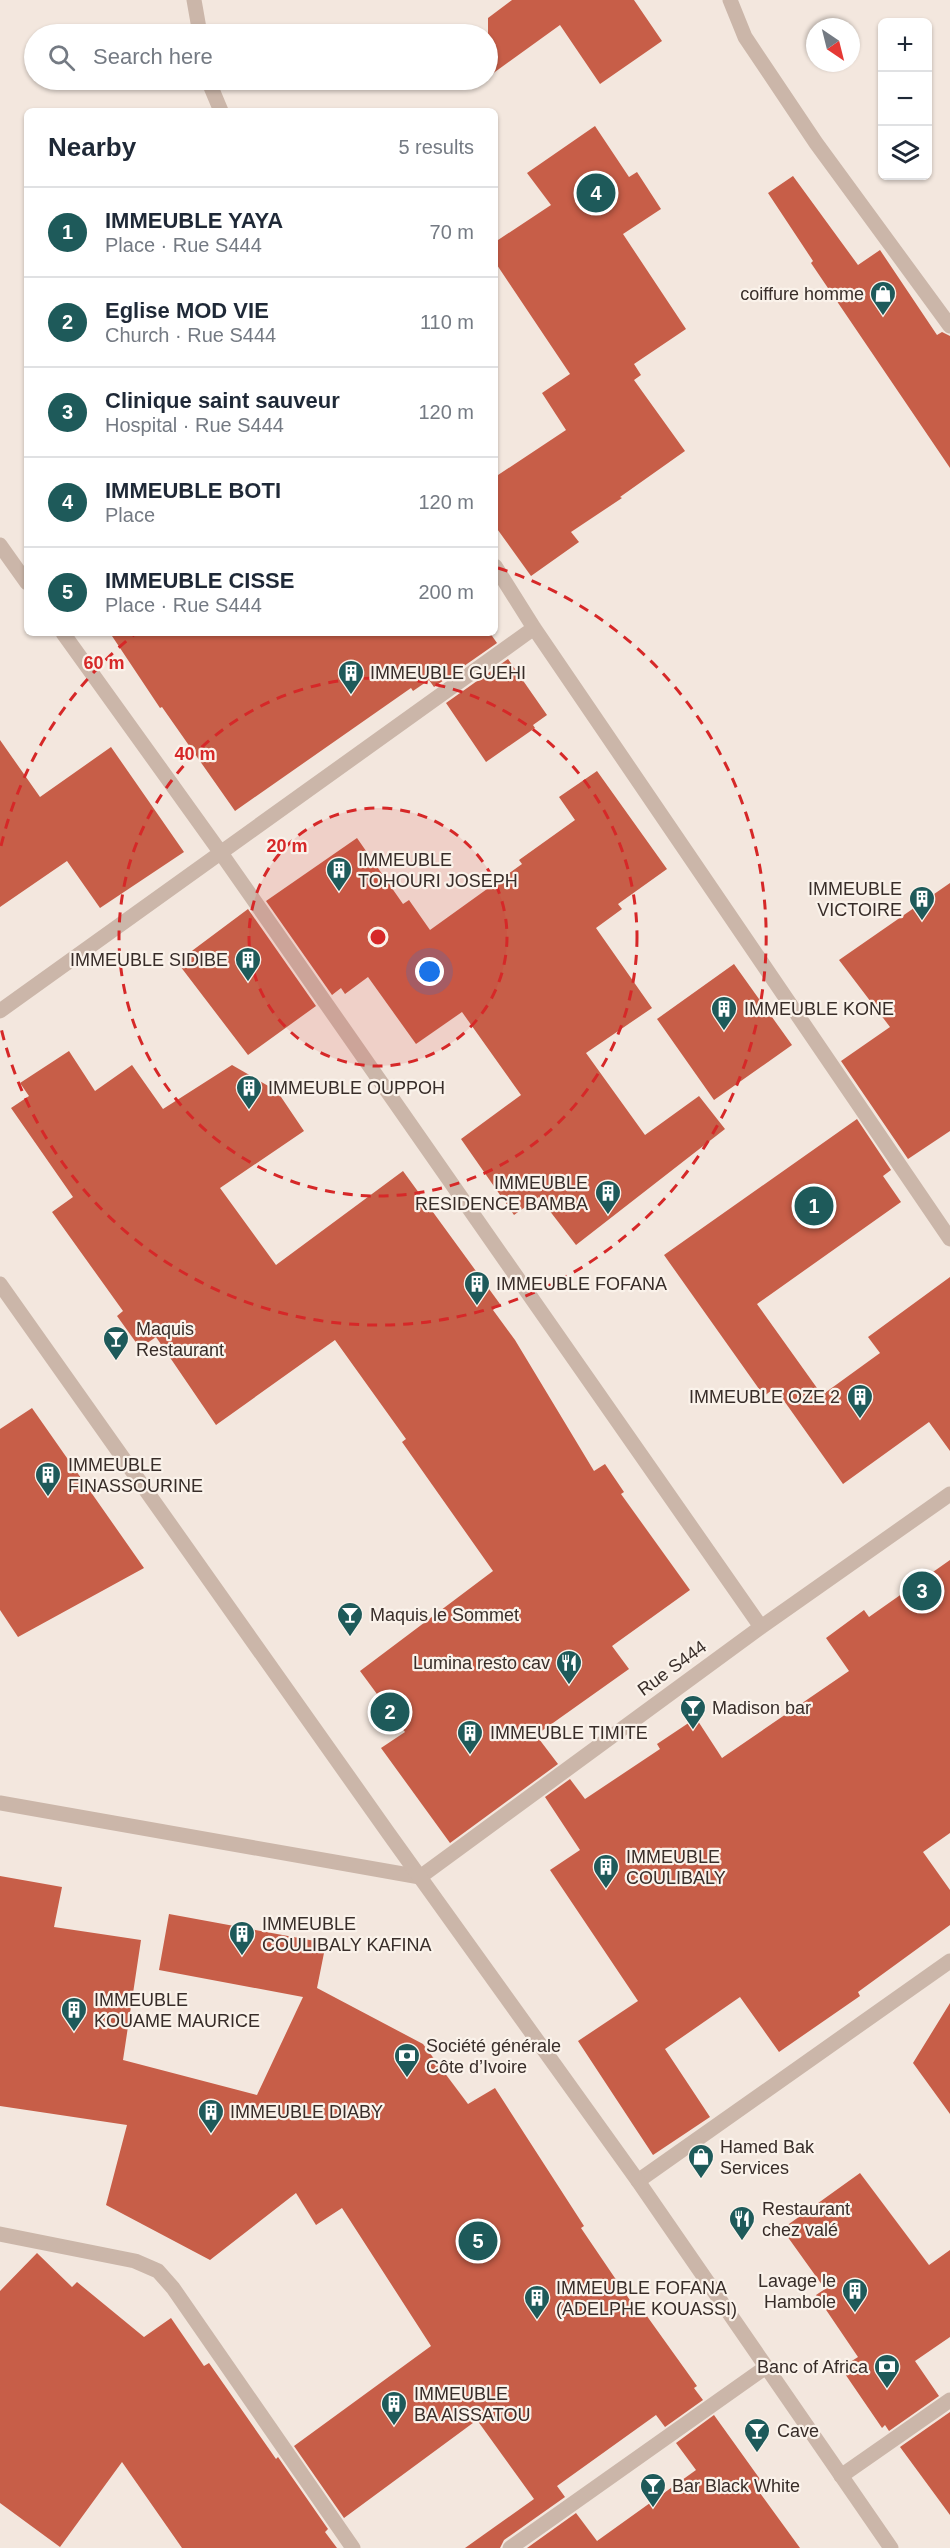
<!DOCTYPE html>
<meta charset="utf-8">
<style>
:root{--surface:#fff;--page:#f6f6f7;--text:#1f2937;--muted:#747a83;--line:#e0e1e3;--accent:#1e5a5a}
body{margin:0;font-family:Arial,sans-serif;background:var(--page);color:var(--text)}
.controls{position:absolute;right:18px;top:18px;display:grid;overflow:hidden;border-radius:9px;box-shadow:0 2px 4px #0004}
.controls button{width:54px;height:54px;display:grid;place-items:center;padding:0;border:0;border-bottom:2px solid var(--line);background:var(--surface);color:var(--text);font:30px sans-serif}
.compass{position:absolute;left:806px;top:18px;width:54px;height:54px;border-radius:50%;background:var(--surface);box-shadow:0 2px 4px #0004;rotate:145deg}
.you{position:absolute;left:430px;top:972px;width:21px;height:21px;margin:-15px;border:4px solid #fff;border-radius:50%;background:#1a73e8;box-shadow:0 0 0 9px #1a73e833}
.badge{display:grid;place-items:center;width:39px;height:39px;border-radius:50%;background:var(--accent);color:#fff;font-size:20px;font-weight:700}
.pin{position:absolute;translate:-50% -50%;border:3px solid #fff;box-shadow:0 2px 6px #0006}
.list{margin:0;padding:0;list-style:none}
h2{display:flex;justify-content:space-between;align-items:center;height:78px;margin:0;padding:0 24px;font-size:26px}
h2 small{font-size:20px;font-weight:400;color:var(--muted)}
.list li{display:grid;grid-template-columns:39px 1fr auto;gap:18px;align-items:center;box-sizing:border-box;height:90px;padding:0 24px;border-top:2px solid var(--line)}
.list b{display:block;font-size:22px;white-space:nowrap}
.list p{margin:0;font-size:20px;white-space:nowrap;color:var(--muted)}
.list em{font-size:20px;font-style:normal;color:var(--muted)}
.icon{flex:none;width:33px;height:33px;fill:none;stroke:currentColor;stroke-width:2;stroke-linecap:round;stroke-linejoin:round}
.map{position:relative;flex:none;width:950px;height:2548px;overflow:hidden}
.search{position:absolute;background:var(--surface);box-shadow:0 2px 4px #0004;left:24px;top:24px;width:474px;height:66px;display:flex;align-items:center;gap:15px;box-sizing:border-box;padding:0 21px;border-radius:33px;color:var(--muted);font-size:22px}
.panel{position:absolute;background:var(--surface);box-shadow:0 2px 4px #0004;left:24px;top:108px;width:474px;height:528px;border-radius:9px}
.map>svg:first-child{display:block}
</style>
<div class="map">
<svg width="950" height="2548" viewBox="0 0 950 2548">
<rect width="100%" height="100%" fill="#f3e7de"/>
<path fill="#c75e48" d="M512,0h122l28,41 -62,43 -40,-59 -72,52v-59z
M595,126l34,51 8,-5 24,37 -38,25 63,95 -52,35 7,11 -7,5 51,71 -65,46 2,1 -51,34 8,10 -48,34 -36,-50v-49l71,-47 -24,-37 28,-19 -75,-112v-20l56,-37 -24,-32z
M793,176l65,89 22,-15 57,85 5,-3 8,4v132l-139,-205 2,-2 -45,-68z
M110,633h380l7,10 -63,44 -5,-7 -16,11 -2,-3 -176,123 -73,-104 -2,1z
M508,659l39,56 -14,10 2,3 -49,34 -40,-59z
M0,740l40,57 71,-50 73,105 -84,56 -33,-47 -67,46z
M597,771l70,98 -49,35 4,5 -26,19 56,80 -66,45 59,82 54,-39 26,33 -149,116 -37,-48 -25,18 -53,-76 60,-44 -59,-83 -46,32 -48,-67 -23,17 -4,-6 -9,7 -66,-94 91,-63 46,66 6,-4 21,30 92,-66 -3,-4 56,-40 -16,-23z
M950,883v248l-42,28 -67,-98 49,-34 -51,-67z
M248,909l68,97 -68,49 -71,-93z
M734,964l58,81 -78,55 -57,-81z
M69,1051l26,40 37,-26 31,44 69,-44 45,26 27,40 -84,57 56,77 127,-94 97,133 -7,6 22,30 79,131 11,-7 19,28 -3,2 69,96 -78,56 17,23 -93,66 22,29 -108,79 -69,-95 24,-16 -45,-61 133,-100 -91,-129 4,-3 -71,-99 -119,85 -60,-88 -16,11 -23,-32 6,-5 -71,-99 21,-15 -62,-89 18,-12 -9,-13z
M857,1119l34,51 -8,6 18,26 -144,102 65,91 58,-42 -12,-16 82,-60v174l-21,-29 -86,62 -68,-96 -11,8 -100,-141z
M32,1408l112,160 -126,69 -18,-27v-181z
M950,1560v273l-27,19 27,38v35l-92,67 2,4 -81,56 -39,-55 -75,52 45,68 -57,38 -75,-114 60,-40 -88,-131 30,-20 -35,-53 25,-18 15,20 75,-50 -3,-5 39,-26 26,40 127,-87 -23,-33 38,-28 5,7z
M0,1876l62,11 -8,40 87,13 -18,120 134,35 46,-98 -144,-27 10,-56 157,29 -9,45 106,56 45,60 27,-16 89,138 -3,2 59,87 4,-3 53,74 -3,2 9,12 -38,27 -9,-12 -99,71 8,11 -61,43 -4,8h-35l69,-49 -57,-79 -133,98 -50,-72 137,-100 -89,-138 -26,17 -20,-32 -86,67 -104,-55 21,-80 -127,-19z
M950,2003v111l-37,-51z
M860,2173l69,92 21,-15v87l-35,24 24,35 -50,35 -4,-6 -3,3 -41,-60 17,-11 -42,-62 9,-6 -43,-60z
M37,2253l35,34 5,-5 67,55 27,-19 33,48 5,-3 67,96 2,-2 50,72 -3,3 12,16h-155l-60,-86 -62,85 -60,-44v-212z
M950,2412v103l-50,-68z
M714,2415l53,74 -7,4 40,55h-273l49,-35 21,28 99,-71 -20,-27z"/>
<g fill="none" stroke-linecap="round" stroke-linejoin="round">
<path stroke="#cbb6a9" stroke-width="15" d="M194,0l6,34
M730,0l15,37 71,106 134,183
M208,80l13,31
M0,545l27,38
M495,566l39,62 416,611
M63,633l158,220 540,774
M0,1011l534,-383
M0,1803l420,74 341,-250 189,-133
M638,2181l312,-220
M0,2234l135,27 23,10 15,17 180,260
M841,2476l109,-76
M510,2548l256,-181"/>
<path stroke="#cbb6a9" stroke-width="15" d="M0,1284l389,550 249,347 253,367"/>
</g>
<circle cx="378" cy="937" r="129" fill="#d62828" fill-opacity=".12"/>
<g fill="none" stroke="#d62828" stroke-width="3" stroke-dasharray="10 8">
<circle cx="378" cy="937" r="129"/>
<circle cx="378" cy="937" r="259"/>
<path d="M1 846A388 388 0 0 1 136 633M498 568A388 388 0 1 1 1 1028"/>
</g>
<defs>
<symbol id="shop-pin" viewBox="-11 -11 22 30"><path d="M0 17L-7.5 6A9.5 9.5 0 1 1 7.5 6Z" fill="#1e5a5a" stroke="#faf2ea"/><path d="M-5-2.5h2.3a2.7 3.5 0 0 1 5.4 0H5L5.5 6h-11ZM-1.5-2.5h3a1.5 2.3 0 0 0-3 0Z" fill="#fff"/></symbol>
<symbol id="building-pin" viewBox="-11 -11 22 30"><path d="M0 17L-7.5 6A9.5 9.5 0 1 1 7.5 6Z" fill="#1e5a5a" stroke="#faf2ea"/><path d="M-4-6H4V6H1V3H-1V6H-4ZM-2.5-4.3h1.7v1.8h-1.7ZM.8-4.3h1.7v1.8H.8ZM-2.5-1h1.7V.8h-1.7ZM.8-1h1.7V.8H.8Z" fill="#fff"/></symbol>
<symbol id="bar-pin" viewBox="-11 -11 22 30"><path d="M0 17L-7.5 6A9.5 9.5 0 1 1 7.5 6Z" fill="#1e5a5a" stroke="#faf2ea"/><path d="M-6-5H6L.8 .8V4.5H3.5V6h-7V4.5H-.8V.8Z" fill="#fff"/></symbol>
<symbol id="restaurant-pin" viewBox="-11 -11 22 30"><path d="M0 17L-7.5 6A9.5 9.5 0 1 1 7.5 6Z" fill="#1e5a5a" stroke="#faf2ea"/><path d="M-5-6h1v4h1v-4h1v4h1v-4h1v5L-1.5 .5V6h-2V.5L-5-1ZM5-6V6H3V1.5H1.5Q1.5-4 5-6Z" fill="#fff"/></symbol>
<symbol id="bank-pin" viewBox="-11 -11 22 30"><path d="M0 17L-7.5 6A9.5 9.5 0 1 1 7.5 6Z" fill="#1e5a5a" stroke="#faf2ea"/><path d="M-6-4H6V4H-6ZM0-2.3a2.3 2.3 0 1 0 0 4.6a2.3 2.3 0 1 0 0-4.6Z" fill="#fff"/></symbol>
</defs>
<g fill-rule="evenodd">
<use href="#shop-pin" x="868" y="279" width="30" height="40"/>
<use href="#building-pin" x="336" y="658" width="30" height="40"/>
<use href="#building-pin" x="324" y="855" width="30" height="40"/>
<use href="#building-pin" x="907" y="884" width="30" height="40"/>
<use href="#building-pin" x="233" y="945" width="30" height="40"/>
<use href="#building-pin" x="709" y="994" width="30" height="40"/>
<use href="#building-pin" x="234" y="1073" width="30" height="40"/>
<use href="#building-pin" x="593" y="1178" width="30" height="40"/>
<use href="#building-pin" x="462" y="1269" width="30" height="40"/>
<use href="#bar-pin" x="101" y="1324" width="30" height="40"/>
<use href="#building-pin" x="845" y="1382" width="30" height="40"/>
<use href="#building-pin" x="33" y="1460" width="30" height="40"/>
<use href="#bar-pin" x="335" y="1600" width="30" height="40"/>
<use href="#restaurant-pin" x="554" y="1648" width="30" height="40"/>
<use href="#bar-pin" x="678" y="1693" width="30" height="40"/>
<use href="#building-pin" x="455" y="1718" width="30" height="40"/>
<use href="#building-pin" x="591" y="1852" width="30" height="40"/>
<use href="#building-pin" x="227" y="1919" width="30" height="40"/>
<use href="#building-pin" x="59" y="1995" width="30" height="40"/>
<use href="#bank-pin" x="392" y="2041" width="30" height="40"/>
<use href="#building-pin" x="196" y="2097" width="30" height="40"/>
<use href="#shop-pin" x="686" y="2142" width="30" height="40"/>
<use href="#restaurant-pin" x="727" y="2204" width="30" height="40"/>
<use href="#building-pin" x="840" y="2276" width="30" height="40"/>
<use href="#building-pin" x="522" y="2283" width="30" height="40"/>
<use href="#bank-pin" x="872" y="2352" width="30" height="40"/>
<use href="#building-pin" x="379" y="2389" width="30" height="40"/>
<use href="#bar-pin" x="742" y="2416" width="30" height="40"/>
<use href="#bar-pin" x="638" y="2471" width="30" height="40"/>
</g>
<g text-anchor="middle" stroke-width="4.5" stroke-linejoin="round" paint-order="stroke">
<g font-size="18" fill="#382d29" stroke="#faf2ea" text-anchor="start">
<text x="864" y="300" text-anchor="end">coiffure homme</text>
<text x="370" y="679">IMMEUBLE GUEHI</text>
<text x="358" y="866">IMMEUBLE<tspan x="358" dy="21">TOHOURI JOSEPH</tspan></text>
<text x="902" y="895" text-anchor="end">IMMEUBLE<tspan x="902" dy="21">VICTOIRE</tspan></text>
<text x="228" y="966" text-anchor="end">IMMEUBLE SIDIBE</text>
<text x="744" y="1015">IMMEUBLE KONE</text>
<text x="268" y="1094">IMMEUBLE OUPPOH</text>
<text x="588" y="1189" text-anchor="end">IMMEUBLE<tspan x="588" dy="21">RESIDENCE BAMBA</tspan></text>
<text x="496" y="1290">IMMEUBLE FOFANA</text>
<text x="136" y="1335">Maquis<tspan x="136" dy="21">Restaurant</tspan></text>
<text x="840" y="1403" text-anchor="end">IMMEUBLE OZE 2</text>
<text x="68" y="1471">IMMEUBLE<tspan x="68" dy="21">FINASSOURINE</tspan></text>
<text x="370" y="1621">Maquis le Sommet</text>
<text x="550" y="1669" text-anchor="end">Lumina resto cav</text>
<text x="712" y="1714">Madison bar</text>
<text x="490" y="1739">IMMEUBLE TIMITE</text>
<text x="626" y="1863">IMMEUBLE<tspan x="626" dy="21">COULIBALY</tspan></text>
<text x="262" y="1930">IMMEUBLE<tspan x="262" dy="21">COULIBALY KAFINA</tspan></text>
<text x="94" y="2006">IMMEUBLE<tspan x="94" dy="21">KOUAME MAURICE</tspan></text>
<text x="426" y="2052">Société générale<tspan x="426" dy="21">Côte d’Ivoire</tspan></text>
<text x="230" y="2118">IMMEUBLE DIABY</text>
<text x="720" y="2153">Hamed Bak<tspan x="720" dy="21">Services</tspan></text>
<text x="762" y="2215">Restaurant<tspan x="762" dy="21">chez valé</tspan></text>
<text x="836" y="2287" text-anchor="end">Lavage le<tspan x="836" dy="21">Hambole</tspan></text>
<text x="556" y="2294">IMMEUBLE FOFANA<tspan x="556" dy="21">(ADELPHE KOUASSI)</tspan></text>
<text x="868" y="2373" text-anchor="end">Banc of Africa</text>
<text x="414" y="2400">IMMEUBLE<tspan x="414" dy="21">BA AISSATOU</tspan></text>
<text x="777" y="2437">Cave</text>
<text x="672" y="2492">Bar Black White</text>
</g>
<g font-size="18" fill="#382d29" stroke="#faf2ea">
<text transform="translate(672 1668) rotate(-36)" y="6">Rue S444</text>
</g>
</g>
<circle cx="378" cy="937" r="9" fill="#d62828" stroke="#faf2ea" stroke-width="3"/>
<g font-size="18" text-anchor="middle" font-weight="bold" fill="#d62828" stroke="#faf2ea" stroke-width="4.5" stroke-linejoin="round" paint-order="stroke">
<text x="104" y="669">60 m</text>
<text x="195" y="760">40 m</text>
<text x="287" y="852">20 m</text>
</g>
</svg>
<div class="controls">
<button>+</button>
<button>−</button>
<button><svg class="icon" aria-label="layers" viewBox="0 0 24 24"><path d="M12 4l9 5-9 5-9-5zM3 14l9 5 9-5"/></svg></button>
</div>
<svg class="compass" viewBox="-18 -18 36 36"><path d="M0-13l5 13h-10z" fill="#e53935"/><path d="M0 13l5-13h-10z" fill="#747a83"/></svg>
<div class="you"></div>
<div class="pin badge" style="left:814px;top:1206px">1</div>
<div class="pin badge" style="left:390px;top:1712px">2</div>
<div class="pin badge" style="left:922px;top:1591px">3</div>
<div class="pin badge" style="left:596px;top:193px">4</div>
<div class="pin badge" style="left:478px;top:2241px">5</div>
<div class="search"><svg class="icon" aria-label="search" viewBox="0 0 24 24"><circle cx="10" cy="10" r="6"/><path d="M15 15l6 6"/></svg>Search here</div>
<section class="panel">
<h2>Nearby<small>5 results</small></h2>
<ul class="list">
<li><span class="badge">1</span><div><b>IMMEUBLE YAYA</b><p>Place · Rue S444</p></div><em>70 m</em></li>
<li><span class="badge">2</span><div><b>Eglise MOD VIE</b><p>Church · Rue S444</p></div><em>110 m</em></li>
<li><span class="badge">3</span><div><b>Clinique saint sauveur</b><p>Hospital · Rue S444</p></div><em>120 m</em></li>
<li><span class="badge">4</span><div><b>IMMEUBLE BOTI</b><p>Place</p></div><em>120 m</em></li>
<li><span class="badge">5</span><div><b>IMMEUBLE CISSE</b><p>Place · Rue S444</p></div><em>200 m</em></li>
</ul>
</section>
</div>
